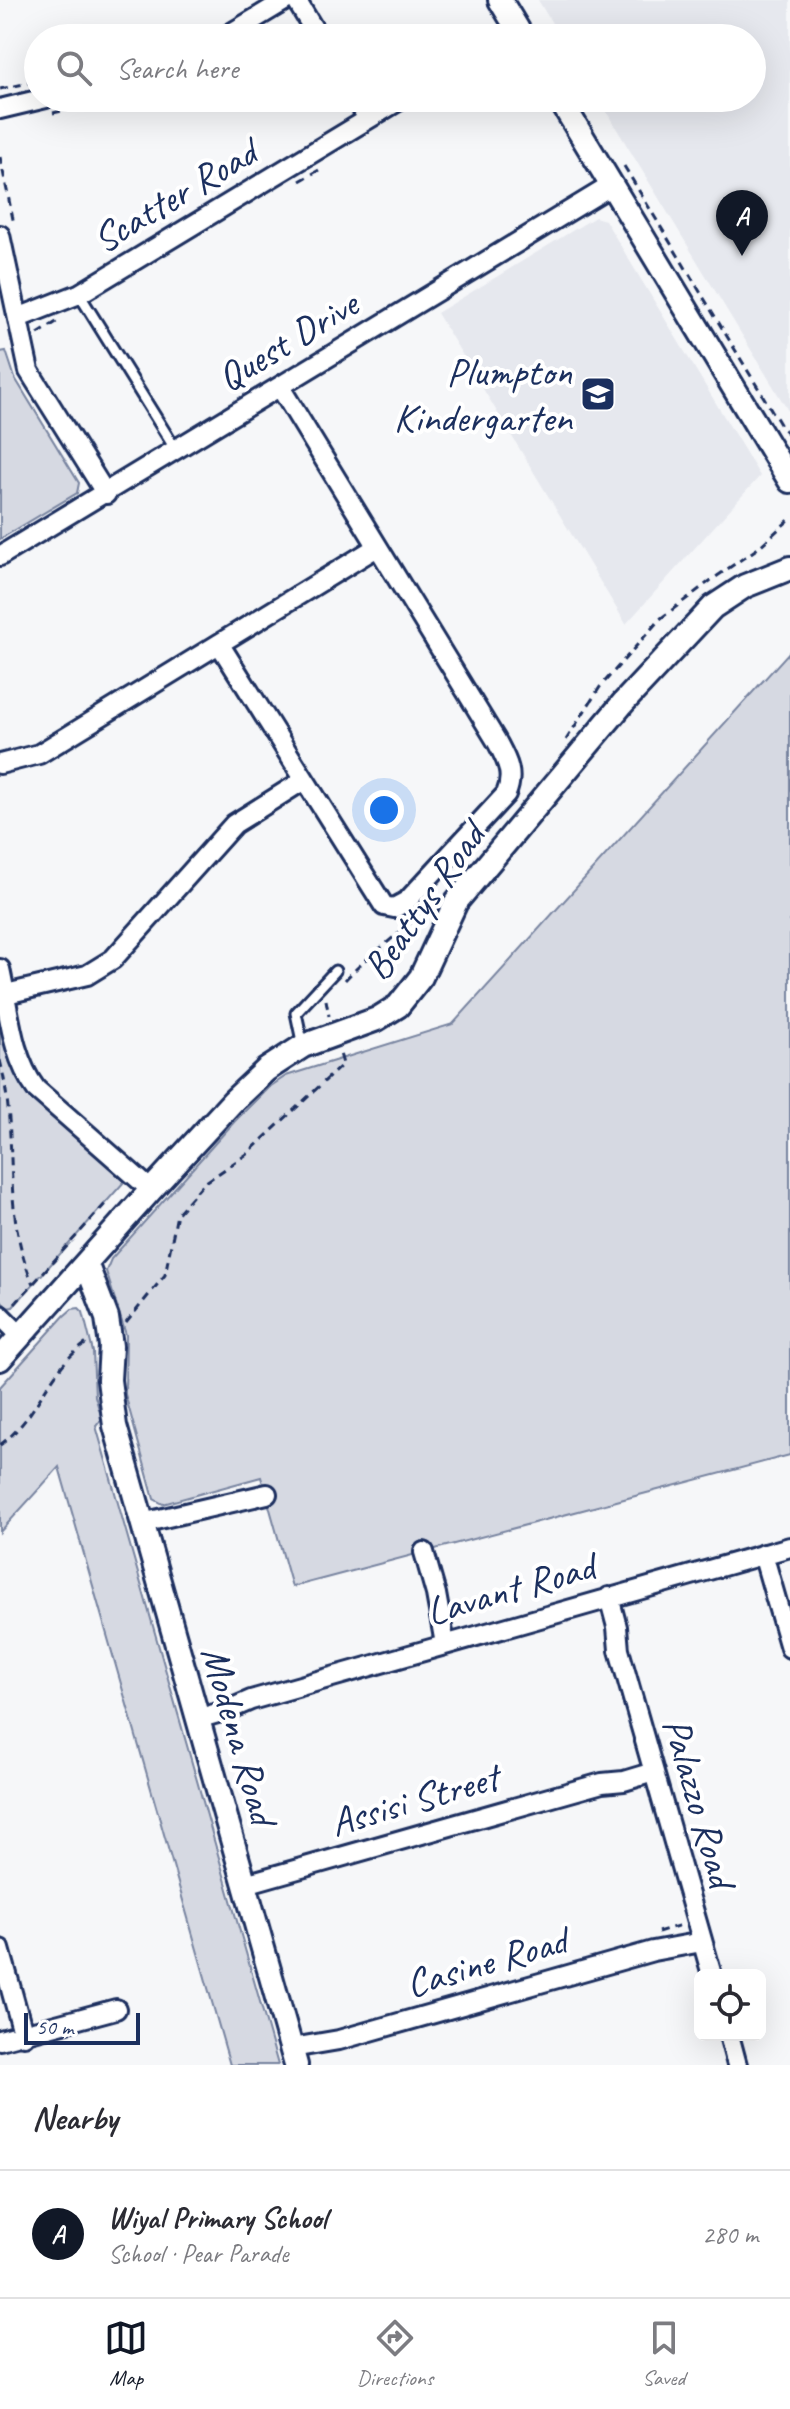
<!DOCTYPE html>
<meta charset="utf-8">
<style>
:root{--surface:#fff;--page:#f2f2f3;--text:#2b2b33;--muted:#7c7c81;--line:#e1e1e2;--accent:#111827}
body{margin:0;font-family:Caveat,sans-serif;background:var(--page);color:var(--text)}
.controls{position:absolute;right:24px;bottom:24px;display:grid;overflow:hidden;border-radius:12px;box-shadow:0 8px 32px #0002}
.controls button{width:72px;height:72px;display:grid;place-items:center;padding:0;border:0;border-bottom:2px solid var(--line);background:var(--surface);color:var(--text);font:40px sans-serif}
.scale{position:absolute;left:24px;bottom:20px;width:116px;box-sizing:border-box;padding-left:8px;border:4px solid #1b2f5e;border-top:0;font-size:22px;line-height:28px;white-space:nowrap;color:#1b2f5e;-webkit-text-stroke:6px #fff;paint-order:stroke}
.you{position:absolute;left:384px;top:810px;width:28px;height:28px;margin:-20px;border:6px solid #fff;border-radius:50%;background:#1a73e8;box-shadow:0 0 0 12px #1a73e833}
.badge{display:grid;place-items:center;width:52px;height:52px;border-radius:50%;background:var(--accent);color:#fff;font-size:26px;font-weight:700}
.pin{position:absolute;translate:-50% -66px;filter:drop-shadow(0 2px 4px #0008)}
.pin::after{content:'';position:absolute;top:42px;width:28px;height:24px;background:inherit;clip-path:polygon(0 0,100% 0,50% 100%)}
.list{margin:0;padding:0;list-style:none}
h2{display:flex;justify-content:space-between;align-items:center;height:104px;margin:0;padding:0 32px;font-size:34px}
h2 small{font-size:26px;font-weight:400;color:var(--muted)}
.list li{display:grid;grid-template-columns:52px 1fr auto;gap:24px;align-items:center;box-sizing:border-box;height:128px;padding:0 32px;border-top:2px solid var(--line)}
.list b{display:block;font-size:30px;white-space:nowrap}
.list p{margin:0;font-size:26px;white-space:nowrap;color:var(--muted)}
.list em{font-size:26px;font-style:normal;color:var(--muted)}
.icon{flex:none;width:44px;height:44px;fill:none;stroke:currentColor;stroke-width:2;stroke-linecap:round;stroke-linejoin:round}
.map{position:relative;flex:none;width:790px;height:2065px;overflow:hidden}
.search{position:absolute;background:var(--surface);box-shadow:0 8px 32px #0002;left:24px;right:24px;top:24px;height:88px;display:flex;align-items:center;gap:20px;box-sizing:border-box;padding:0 28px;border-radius:44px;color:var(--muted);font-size:30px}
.sheet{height:232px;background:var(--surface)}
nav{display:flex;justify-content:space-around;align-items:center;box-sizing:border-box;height:112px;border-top:2px solid var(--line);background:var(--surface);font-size:22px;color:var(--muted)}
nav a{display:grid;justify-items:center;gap:4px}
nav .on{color:var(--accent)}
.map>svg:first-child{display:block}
</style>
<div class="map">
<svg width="790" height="2065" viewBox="0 0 790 2065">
<rect width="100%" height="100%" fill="#f6f7f9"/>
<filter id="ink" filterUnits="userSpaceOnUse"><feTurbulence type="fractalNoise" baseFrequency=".0125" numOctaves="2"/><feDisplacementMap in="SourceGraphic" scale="16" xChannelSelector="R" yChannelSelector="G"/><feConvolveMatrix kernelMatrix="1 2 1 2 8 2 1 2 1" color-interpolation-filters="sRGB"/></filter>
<g filter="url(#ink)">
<path fill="#e6e8ee" d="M538,0h252v414l-192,-316h154v-60h-191z
M595,217l10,3 155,256 -134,148 -189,-311z"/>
<path fill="#d6d9e2" stroke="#7884a0" stroke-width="2" d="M6,351l9,27 64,105 -2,10 -77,46v-187z
M790,651v804l-498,132 -31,-110 -98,27 -9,-5 -29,-105 1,-59 -20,-64 5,-12 124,-138 33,-33 18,-12 167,-52z
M0,969l20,91 112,113 -119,134 -6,1 -7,-10z
M79,1308l4,4 10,40 2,44 7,23 -6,7 182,639h-48l-171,-598 -59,65v-145l64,-71 8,-7z"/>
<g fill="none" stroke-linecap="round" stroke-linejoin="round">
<defs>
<path id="service" d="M79,294l97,156
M303,1046l-7,-33 39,-42"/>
<path id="minor" d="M296,0l23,38
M223,38l63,-38
M503,38l15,-9
M356,98l12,21
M0,109l46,-11
M0,235l29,136 77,123
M18,318l61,-24 324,-196
M0,556l612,-371
M220,645l164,261 10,2 13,-7 99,-107c9,-21 0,-35 -10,-54l-216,-353
M0,764l39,-10 338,-207
M0,969c9,40 11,87 36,120l115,101
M6,994l81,-19 26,-16 121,-135 70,-44
M0,1315l21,21
M142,1523l125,-29
M424,1552l12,42 9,50
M763,1554l27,94
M609,1597l8,30 2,23 93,325
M197,1719l31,-9 23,-10 539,-153
M245,1884l357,-101 22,-2 30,-9
M0,1949l24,87
M729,2035l8,30
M0,2040l116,-31
M292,2048l47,-8 314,-89 49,-9"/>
<path id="tertiary" d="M500,0l23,38
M559,98l231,383
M86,1263l21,55 4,28 -2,34 6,46 181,639
M0,1359l151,-169 82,-89 33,-31 37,-24 74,-27 21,-13 23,-29 35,-75 167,-199 90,-96 32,-21 45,-18"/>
</defs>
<use href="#service" stroke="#1b2f5e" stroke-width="15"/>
<use href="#minor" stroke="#1b2f5e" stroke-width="24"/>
<use href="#tertiary" stroke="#1b2f5e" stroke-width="28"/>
<path stroke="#1b2f5e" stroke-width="3" stroke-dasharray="8 6" stroke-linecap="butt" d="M541,31l5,7
M193,38l16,-9
M0,89l38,-8
M53,113l67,-15
M0,157l14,67
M624,166l159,263 7,6
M300,181l19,-11
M38,334l20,-13
M566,740l34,-53 60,-68 50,-38 48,-33 32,-29
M345,980c22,-24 49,-40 71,-64
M326,1000l3,16
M0,1060c20,82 0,146 33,224
M15,1304l91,-101
M126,1323l39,-48 12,-61 26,-30 44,-30 96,-90 -4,-14
M0,1445c42,-31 46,-77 90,-104
M658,1932l23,-7"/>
<use href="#service" stroke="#fff" stroke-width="9"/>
<use href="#minor" stroke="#fff" stroke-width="18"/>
<use href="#tertiary" stroke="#fff" stroke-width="22"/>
</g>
</g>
<defs>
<symbol id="school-square" viewBox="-11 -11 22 22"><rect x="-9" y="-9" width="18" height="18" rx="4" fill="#1b2f5e" stroke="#fff"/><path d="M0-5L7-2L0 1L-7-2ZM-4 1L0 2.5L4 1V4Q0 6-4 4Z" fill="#fff"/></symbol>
</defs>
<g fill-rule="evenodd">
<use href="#school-square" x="578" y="374" width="40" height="40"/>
</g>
<g text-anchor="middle" stroke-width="8" stroke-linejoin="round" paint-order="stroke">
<g font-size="40" fill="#1b2f5e" stroke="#fff">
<text transform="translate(174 195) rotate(-31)" y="14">Scatter Road</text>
<text transform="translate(287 340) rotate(-31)" y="14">Quest Drive</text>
<text transform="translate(423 901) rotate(-55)" y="14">Beattys Road</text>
<text transform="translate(510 1588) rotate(-16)" y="14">Lavant Road</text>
<text transform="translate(240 1735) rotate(74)" y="14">Modena Road</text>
<text transform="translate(414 1799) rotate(-16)" y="14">Assisi Street</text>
<text transform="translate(700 1802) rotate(74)" y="14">Palazzo Road</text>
<text transform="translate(486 1961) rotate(-16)" y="14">Casine Road</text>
</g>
<g font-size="40" fill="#1b2f5e" stroke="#fff" text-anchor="end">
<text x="572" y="385">Plumpton<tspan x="572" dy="46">Kindergarten</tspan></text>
</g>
</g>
</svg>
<div class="controls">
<button><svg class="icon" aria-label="locate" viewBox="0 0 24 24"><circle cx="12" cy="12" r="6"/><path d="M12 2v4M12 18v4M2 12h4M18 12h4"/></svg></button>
</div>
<div class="scale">50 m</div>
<div class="you"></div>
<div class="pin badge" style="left:742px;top:256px">A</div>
<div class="search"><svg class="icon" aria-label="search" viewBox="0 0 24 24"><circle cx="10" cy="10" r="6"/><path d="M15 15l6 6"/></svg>Search here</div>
</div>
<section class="sheet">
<h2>Nearby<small></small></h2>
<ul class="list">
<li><span class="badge">A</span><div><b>Wiyal Primary School</b><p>School · Pear Parade</p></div><em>280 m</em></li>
</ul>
</section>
<nav>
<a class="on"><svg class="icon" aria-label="map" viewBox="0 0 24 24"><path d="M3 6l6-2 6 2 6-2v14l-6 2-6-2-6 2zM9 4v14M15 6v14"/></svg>Map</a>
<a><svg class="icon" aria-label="directions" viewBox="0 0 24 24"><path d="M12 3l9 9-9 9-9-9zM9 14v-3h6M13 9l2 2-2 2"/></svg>Directions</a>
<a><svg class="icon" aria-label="saved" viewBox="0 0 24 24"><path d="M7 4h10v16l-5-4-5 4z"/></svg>Saved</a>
</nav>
